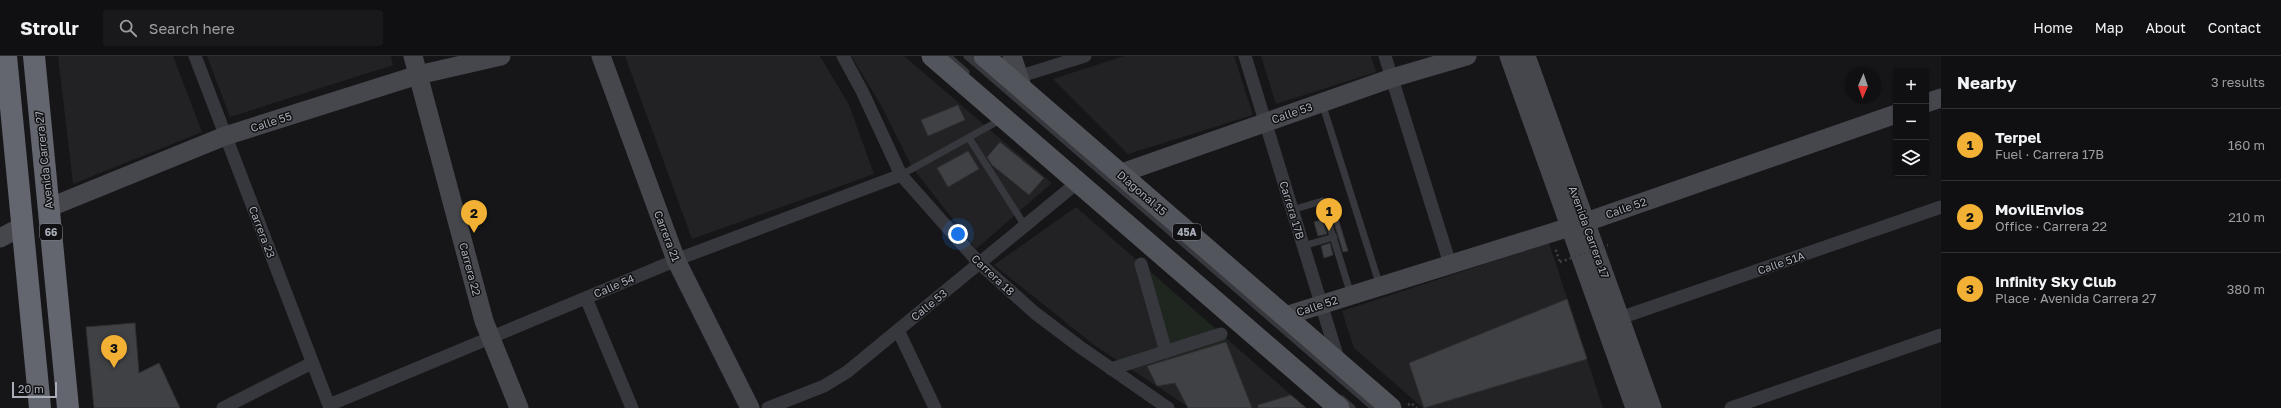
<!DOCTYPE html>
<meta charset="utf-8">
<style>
:root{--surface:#101012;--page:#19191b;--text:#f1f3f6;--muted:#9c9d9f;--line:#303032;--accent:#f2b134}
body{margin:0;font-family:"Golos Text",sans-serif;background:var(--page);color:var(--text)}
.controls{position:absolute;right:12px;top:12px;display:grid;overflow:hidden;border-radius:4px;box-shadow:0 1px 3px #0004}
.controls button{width:36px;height:36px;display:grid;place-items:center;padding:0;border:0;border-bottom:1px solid var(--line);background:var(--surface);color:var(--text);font:20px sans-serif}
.compass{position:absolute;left:1845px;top:12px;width:36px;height:36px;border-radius:50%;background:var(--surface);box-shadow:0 1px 3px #0004;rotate:182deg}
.scale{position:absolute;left:12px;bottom:10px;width:45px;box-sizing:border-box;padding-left:4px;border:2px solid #a8adb8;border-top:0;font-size:11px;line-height:14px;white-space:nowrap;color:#a8adb8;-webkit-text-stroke:3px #111113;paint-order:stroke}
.you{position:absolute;left:958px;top:178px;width:14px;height:14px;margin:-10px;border:3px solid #fff;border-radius:50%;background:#1a73e8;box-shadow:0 0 0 6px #1a73e833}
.badge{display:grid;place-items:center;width:26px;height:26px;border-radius:50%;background:var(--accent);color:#111;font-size:13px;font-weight:700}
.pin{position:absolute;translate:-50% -33px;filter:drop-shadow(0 1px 2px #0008)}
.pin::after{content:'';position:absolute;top:21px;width:14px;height:12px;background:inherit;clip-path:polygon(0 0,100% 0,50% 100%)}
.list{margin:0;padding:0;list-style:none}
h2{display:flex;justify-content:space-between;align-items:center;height:52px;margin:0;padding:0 16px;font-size:17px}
h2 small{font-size:13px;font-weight:400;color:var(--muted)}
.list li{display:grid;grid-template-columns:26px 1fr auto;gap:12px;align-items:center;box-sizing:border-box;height:72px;padding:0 16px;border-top:1px solid var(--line)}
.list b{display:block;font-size:15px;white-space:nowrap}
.list p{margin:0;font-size:13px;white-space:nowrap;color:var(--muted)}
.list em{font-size:13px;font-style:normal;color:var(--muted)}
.icon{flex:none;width:22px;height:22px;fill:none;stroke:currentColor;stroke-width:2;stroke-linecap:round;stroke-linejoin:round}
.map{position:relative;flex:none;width:1941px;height:352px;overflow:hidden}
header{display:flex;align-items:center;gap:24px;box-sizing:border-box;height:56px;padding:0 20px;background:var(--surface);border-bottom:1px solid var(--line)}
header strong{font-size:19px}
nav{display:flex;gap:22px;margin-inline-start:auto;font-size:14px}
.search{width:280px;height:36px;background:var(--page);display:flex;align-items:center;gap:10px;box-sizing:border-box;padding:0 14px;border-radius:4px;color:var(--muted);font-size:15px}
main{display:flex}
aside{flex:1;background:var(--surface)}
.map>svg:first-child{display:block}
</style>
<header>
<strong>Strollr</strong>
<div class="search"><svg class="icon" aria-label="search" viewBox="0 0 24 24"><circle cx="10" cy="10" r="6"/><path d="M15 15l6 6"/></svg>Search here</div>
<nav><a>Home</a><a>Map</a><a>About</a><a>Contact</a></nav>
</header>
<main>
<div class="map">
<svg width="1941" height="352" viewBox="0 0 1941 352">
<rect width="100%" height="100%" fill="#161618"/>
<path fill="#222225" d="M58,0h115l29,76 -129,52z
M207,0h184l2,9 -163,52z
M625,0h195l29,49 25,69 -182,65z
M851,0h53l148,127 -76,66 -64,-82 -31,-62z
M1124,0h110l19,59 -125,39 -75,-75z
M1261,0h110l5,16 -100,32z
M1076,151l230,201h-116l-96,-63 -100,-80z
M1549,187l54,165h-180l-69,-60 -12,-37z"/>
<path fill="#1e261f" d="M1137,204l91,80 -2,2 -95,27 -15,-10 42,-12z"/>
<path fill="#404145" stroke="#303034" d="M958,49l7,15 -37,16 -7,-16z
M1000,86l44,36 -15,17 -37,-30 -5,-8z
M968,95l11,18 -31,18 -11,-19z
M1337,159l11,36 -5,1 -11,-36z
M1322,163l5,15 -9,2 -4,-14z
M1330,187l3,12 -9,3 -3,-12z
M1567,243l20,60 -163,49 -15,-45z
M135,267l4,50 20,-10 21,45h-86l-8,-81z
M1226,286l26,66h-64l-13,-25 -18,3 -10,-20z
M1291,339l15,13h-48v-3z"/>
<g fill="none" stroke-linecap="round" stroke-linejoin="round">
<path stroke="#3d3f44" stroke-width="2.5" stroke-dasharray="2 3" stroke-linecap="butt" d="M1557,194l-1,1 4,11
M1408,349l3,-2 6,5"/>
<path stroke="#37383d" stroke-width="7" d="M948,0l18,16
M967,0l407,352
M1322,47l58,183
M969,82l56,88
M901,119l101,-56
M1292,154l30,-9 29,94
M1303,190l31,-9
M1342,343l10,9"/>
<path stroke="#37383d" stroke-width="13" d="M195,0l135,352
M843,0l19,35 39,84 78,88 56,50 45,34 88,61
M1245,0l94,306
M1385,0l65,208
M1011,23l74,-23
M1141,208l25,88
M586,242l46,110
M1620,262l321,-111
M898,274l37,78
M1111,313l110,-35
M329,349l357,-149 215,-81
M223,352l89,-45
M768,352l56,-22 23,-14 231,-190
M1731,352l210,-73"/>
<path stroke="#45474d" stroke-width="19" d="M413,0l71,265 35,87
M601,0l75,204 74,148
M1012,0l11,34
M1509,0l126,352
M1526,0l126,352
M1926,47l15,-5
M1119,118l273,-96 75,-22
M48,152l177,-72 193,-61 83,-19
M0,182l23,-12
M1285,260l301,-94 310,-108"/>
<path stroke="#53555c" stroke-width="21" d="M932,0l407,352
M984,0l407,352"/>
<path stroke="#63666e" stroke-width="22" d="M6,0l34,352
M34,0l34,352"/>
<path stroke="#3d3f44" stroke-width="2.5" stroke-dasharray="2 3" stroke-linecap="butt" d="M1560,206l48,-17"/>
</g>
<g text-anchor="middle" stroke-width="3" stroke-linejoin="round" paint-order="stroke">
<g fill="#111113" stroke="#7b7e86" stroke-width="1">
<rect x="40" y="168" width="22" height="16" rx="3"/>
<rect x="1173" y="168" width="28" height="16" rx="3"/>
</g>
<g font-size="10" font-weight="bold" fill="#a8adb8">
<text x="51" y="180">66</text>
<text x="1187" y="180">45A</text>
</g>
<g font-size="11" fill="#a8adb8" stroke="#111113">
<text transform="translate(1292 57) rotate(-19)" y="4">Calle 53</text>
<text transform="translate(271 66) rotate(-18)" y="4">Calle 55</text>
<text transform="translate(44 104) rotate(-96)" y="4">Avenida Carrera 27</text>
<text transform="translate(1142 137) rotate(41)" y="4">Diagonal 15</text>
<text transform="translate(1626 152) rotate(-19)" y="4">Calle 52</text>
<text transform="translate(1292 154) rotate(73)" y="4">Carrera 17B</text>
<text transform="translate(262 176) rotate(69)" y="4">Carrera 23</text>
<text transform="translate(1589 176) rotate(70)" y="4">Avenida Carrera 17</text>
<text transform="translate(667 180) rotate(69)" y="4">Carrera 21</text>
<text transform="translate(1781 207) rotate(-19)" y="4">Calle 51A</text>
<text transform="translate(470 213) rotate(75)" y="4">Carrera 22</text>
<text transform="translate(993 219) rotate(43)" y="4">Carrera 18</text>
<text transform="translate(614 230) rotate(-23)" y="4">Calle 54</text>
<text transform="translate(929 249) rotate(-39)" y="4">Calle 53</text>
<text transform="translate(1317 250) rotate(-18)" y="4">Calle 52</text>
</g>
</g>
</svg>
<div class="controls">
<button>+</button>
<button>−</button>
<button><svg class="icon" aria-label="layers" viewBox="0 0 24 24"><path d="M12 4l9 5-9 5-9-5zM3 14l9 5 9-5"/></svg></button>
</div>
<svg class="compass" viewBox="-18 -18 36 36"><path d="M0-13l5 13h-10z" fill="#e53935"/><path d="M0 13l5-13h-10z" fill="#9c9d9f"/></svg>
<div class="scale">20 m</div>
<div class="you"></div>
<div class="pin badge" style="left:1329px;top:175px">1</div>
<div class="pin badge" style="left:474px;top:177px">2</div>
<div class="pin badge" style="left:114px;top:312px">3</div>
</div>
<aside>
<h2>Nearby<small>3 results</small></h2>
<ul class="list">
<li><span class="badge">1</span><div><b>Terpel</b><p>Fuel · Carrera 17B</p></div><em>160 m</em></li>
<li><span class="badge">2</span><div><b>MovilEnvios</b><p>Office · Carrera 22</p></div><em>210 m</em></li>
<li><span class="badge">3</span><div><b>Infinity Sky Club</b><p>Place · Avenida Carrera 27</p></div><em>380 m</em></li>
</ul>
</aside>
</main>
